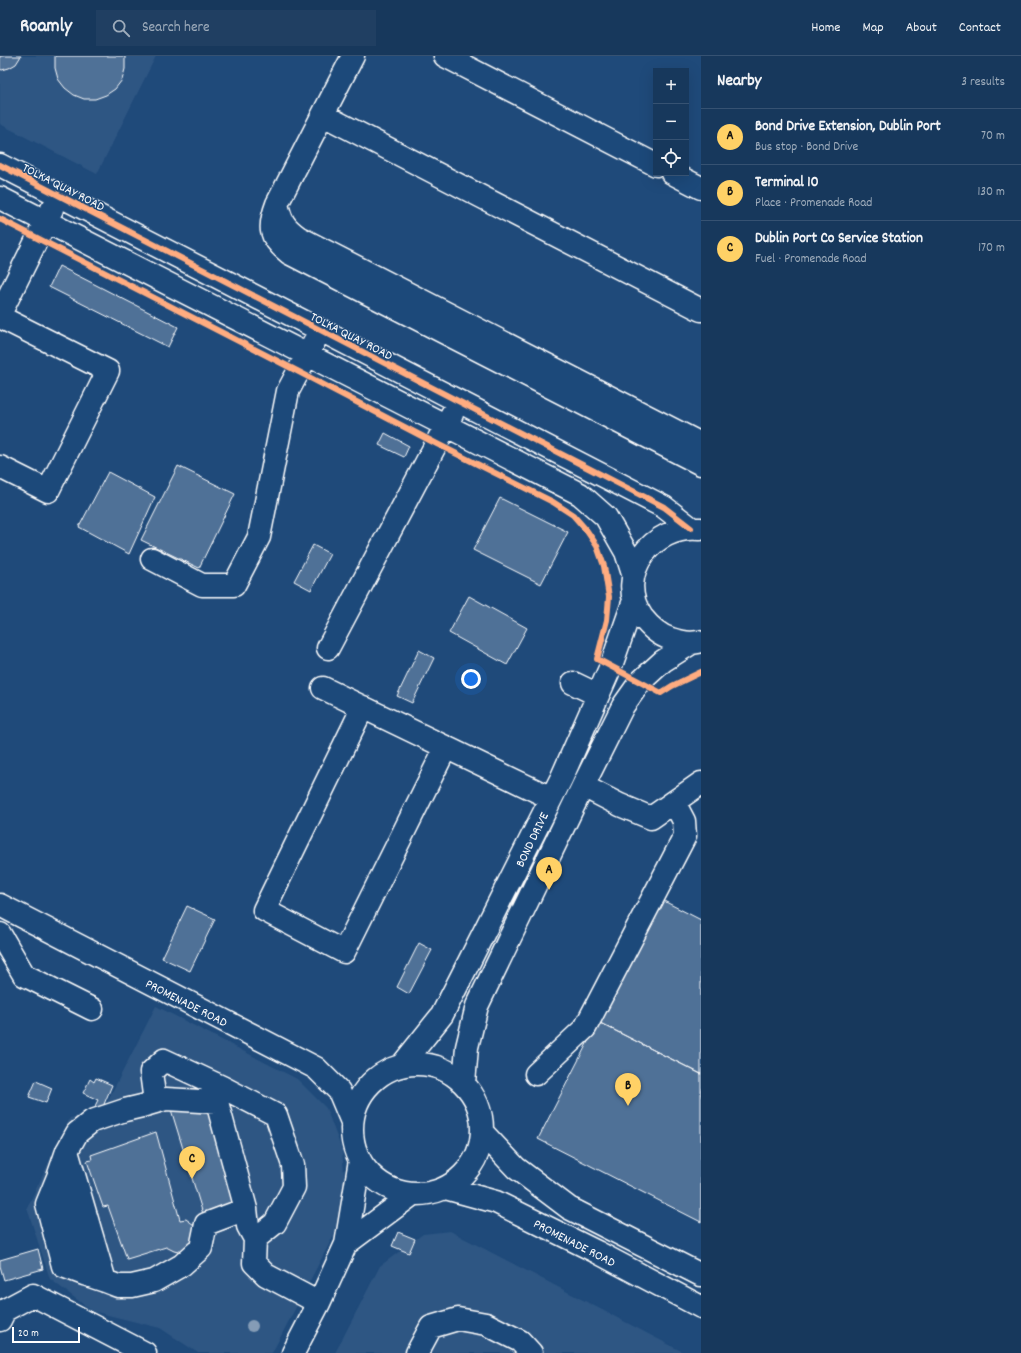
<!DOCTYPE html>
<meta charset="utf-8">
<style>
:root{--surface:#17385c;--page:#203f62;--text:#f1f3f6;--muted:#9eacbb;--line:#365272;--accent:#ffd166}
body{margin:0;font-family:Dekko,sans-serif;background:var(--page);color:var(--text)}
.controls{position:absolute;right:12px;top:12px;display:grid;overflow:hidden;border-radius:0px;box-shadow:0 4px 16px #0002}
.controls button{width:36px;height:36px;display:grid;place-items:center;padding:0;border:0;border-bottom:1px solid var(--line);background:var(--surface);color:var(--text);font:20px sans-serif}
.scale{position:absolute;left:12px;bottom:10px;width:68px;box-sizing:border-box;padding-left:4px;border:2px solid #fff;border-top:0;font-size:11px;line-height:14px;white-space:nowrap;color:#fff;-webkit-text-stroke:3px #1f4a7a;paint-order:stroke}
.you{position:absolute;left:471px;top:623px;width:14px;height:14px;margin:-10px;border:3px solid #fff;border-radius:50%;background:#1a73e8;box-shadow:0 0 0 6px #1a73e833}
.badge{display:grid;place-items:center;width:26px;height:26px;border-radius:50%;background:var(--accent);color:#111;font-size:13px;font-weight:700}
.pin{position:absolute;translate:-50% -33px;filter:drop-shadow(0 1px 2px #0008)}
.pin::after{content:'';position:absolute;top:21px;width:14px;height:12px;background:inherit;clip-path:polygon(0 0,100% 0,50% 100%)}
.list{margin:0;padding:0;list-style:none}
h2{display:flex;justify-content:space-between;align-items:center;height:52px;margin:0;padding:0 16px;font-size:17px}
h2 small{font-size:13px;font-weight:400;color:var(--muted)}
.list li{display:grid;grid-template-columns:26px 1fr auto;gap:12px;align-items:center;box-sizing:border-box;height:56px;padding:0 16px;border-top:1px solid var(--line)}
.list b{display:block;font-size:15px;white-space:nowrap}
.list p{margin:0;font-size:13px;white-space:nowrap;color:var(--muted)}
.list em{font-size:13px;font-style:normal;color:var(--muted)}
.icon{flex:none;width:22px;height:22px;fill:none;stroke:currentColor;stroke-width:2;stroke-linecap:round;stroke-linejoin:round}
.map{position:relative;flex:none;width:701px;height:1297px;overflow:hidden}
header{display:flex;align-items:center;gap:24px;box-sizing:border-box;height:56px;padding:0 20px;background:var(--surface);border-bottom:1px solid var(--line)}
header strong{font-size:19px}
nav{display:flex;gap:22px;margin-inline-start:auto;font-size:14px}
.search{width:280px;height:36px;background:var(--page);display:flex;align-items:center;gap:10px;box-sizing:border-box;padding:0 14px;border-radius:0px;color:var(--muted);font-size:15px}
main{display:flex}
aside{flex:1;background:var(--surface)}
.map>svg:first-child{display:block}
</style>
<header>
<strong>Roamly</strong>
<div class="search"><svg class="icon" aria-label="search" viewBox="0 0 24 24"><circle cx="10" cy="10" r="6"/><path d="M15 15l6 6"/></svg>Search here</div>
<nav><a>Home</a><a>Map</a><a>About</a><a>Contact</a></nav>
</header>
<main>
<div class="map">
<svg width="701" height="1297" viewBox="0 0 701 1297">
<rect width="100%" height="100%" fill="#1f4a7a"/>
<filter id="ink" filterUnits="userSpaceOnUse"><feTurbulence type="fractalNoise" baseFrequency=".025" numOctaves="2"/><feDisplacementMap in="SourceGraphic" scale="8" xChannelSelector="R" yChannelSelector="G"/><feConvolveMatrix kernelMatrix="1 2 1 2 8 2 1 2 1" color-interpolation-filters="sRGB"/></filter>
<g filter="url(#ink)">
<path fill="#2e5683" d="M0,0h156l-59,118 -97,-50z
M156,950l141,73 29,29 16,42 5,60 -75,143h-74l-38,-25 -68,-17 -42,-32 -23,-71 43,-90 33,-8z
M450,1175l235,122h-350l45,-87 43,-32z"/>
<path fill="#507197" stroke="#fff" d="M0,0h21l-5,8 -7,4 -7,2 -2,-1z
M55,0h70v13l-3,11 -7,9 -9,6 -11,4h-11l-10,-4 -9,-7 -7,-9 -3,-11z
M59,210l119,61 -10,20 -119,-60z
M385,377l24,13 -5,11 -25,-12z
M178,410l57,28 -36,74 -58,-28z
M108,416l47,25 -26,57 -50,-27z
M500,442l68,34 -27,52 -68,-34z
M313,489l17,9 -19,36 -17,-9z
M469,540l58,32 -20,37 -58,-32z
M419,594l15,8 -22,45 -15,-7z
M660,843l41,21v154l-103,-52z
M187,850l28,13 -25,52 -28,-13z
M419,887l13,7 -23,44 -12,-7z
M598,966l103,52v148l-163,-83z
M96,1022l16,7 -10,24 -7,-3 3,-6 -15,-7 7,-14 4,3z
M36,1025l16,7 -6,15 -17,-6z
M202,1037l34,111 -33,10 -34,-111z
M156,1076l24,88 6,-1 8,6 1,11 -4,10 -9,7 -8,-2 -8,-4 -39,12 -19,-53 -5,1 -16,-46 5,-1 -1,-5z
M398,1176l17,7 -6,14 -17,-7z
M38,1193l5,20 -39,11 -4,-14v-6z"/>
<g fill="none" stroke-linecap="round" stroke-linejoin="round">
<defs>
<path id="minor" d="M353,0l-76,148c-9,24 -8,33 12,49l412,211
M445,0l211,109
M323,59l378,195
M0,109l664,342 27,21
M672,117l29,15
M0,142l580,296 26,23 20,35 7,22
M277,148c4,17 7,23 21,33l403,207
M0,258l52,-105
M0,261l108,54 -60,120 -48,-24
M152,503l50,26h32l25,-48 29,-146 26,-49
M698,586c-10,2 -18,0 -27,-3 -13,-4 -21,-12 -29,-22 -29,-42 11,-93 58,-88
M328,592l124,-234
M573,627l25,12
M323,632l228,110
M363,651l-99,203 80,42 102,-205
M583,730l37,19 31,13 50,-35
M0,849l316,163 23,23 13,31
M0,878l24,41 68,34
M352 1073a65 65 0 1 1 130 0a65 65 0 1 1-130 0Z
M402,1009l40,-50 27,-53 93,-185 49,-111 23,-66
M536,1018l49,-46 100,-192 -1,-15 -10,-19
M464,1027l3,-36 10,-41 106,-220 40,-80 17,-24 23,-21 27,-17
M222,1032l-5,14 29,107 2,17 7,13 -1,24 12,12 53,28
M155,1046l-4,-30 13,-12 58,27 54,28 17,50 1,22 -19,36 -20,16
M217,1046l-51,-3 -24,7 -17,4 -33,11 -15,12 -10,18 38,130 13,5h14l22,-5 28,-16 19,-17 5,-24 40,-15
M484,1078l32,34 53,40 132,67
M67,1095l-9,26 10,42 16,55 21,7
M360,1104l-14,84 67,-50
M58,1121l-11,27 16,62 21,8
M445,1132l51,14 101,50 104,55
M0,1264l5,-10 28,-15 112,58
M293,1297l26,-50 27,-59
M417,1297l14,-26 27,-8 28,5 34,17 11,12"/>
</defs>
<use href="#minor" stroke="#fff" stroke-width="25"/>
<use href="#minor" stroke="#1f4a7a" stroke-width="22"/>
<defs>
<path id="cycleway" d="M0,109l664,342 27,21
M0,163l299,153 138,72 116,58 20,13 14,16 10,15 7,20 5,31 -2,23 -10,39 64,34 11,-7 29,-14"/>
</defs>
<use href="#cycleway" stroke="#1f4a7a" stroke-width="8"/>
<use href="#cycleway" stroke="#ffac80" stroke-width="6"/>
</g>
<circle fill="#859cb6" cx="252" cy="1270" r="6"/>
</g>
<g text-anchor="middle" stroke-width="3" stroke-linejoin="round" paint-order="stroke">
<g font-size="13" fill="#fff" stroke="#1f4a7a">
<text transform="translate(64 130) rotate(27)" y="5">TOLKA QUAY ROAD</text>
<text transform="translate(352 279) rotate(27)" y="5">TOLKA QUAY ROAD</text>
<text transform="translate(531 783) rotate(-64)" y="5">BOND DRIVE</text>
<text transform="translate(187 946) rotate(27)" y="5">PROMENADE ROAD</text>
<text transform="translate(575 1186) rotate(27)" y="5">PROMENADE ROAD</text>
</g>
</g>
</svg>
<div class="controls">
<button>+</button>
<button>−</button>
<button><svg class="icon" aria-label="locate" viewBox="0 0 24 24"><circle cx="12" cy="12" r="6"/><path d="M12 2v4M12 18v4M2 12h4M18 12h4"/></svg></button>
</div>
<div class="scale">20 m</div>
<div class="you"></div>
<div class="pin badge" style="left:549px;top:834px">A</div>
<div class="pin badge" style="left:628px;top:1050px">B</div>
<div class="pin badge" style="left:192px;top:1123px">C</div>
</div>
<aside>
<h2>Nearby<small>3 results</small></h2>
<ul class="list">
<li><span class="badge">A</span><div><b>Bond Drive Extension, Dublin Port</b><p>Bus stop · Bond Drive</p></div><em>70 m</em></li>
<li><span class="badge">B</span><div><b>Terminal 10</b><p>Place · Promenade Road</p></div><em>130 m</em></li>
<li><span class="badge">C</span><div><b>Dublin Port Co Service Station</b><p>Fuel · Promenade Road</p></div><em>170 m</em></li>
</ul>
</aside>
</main>
